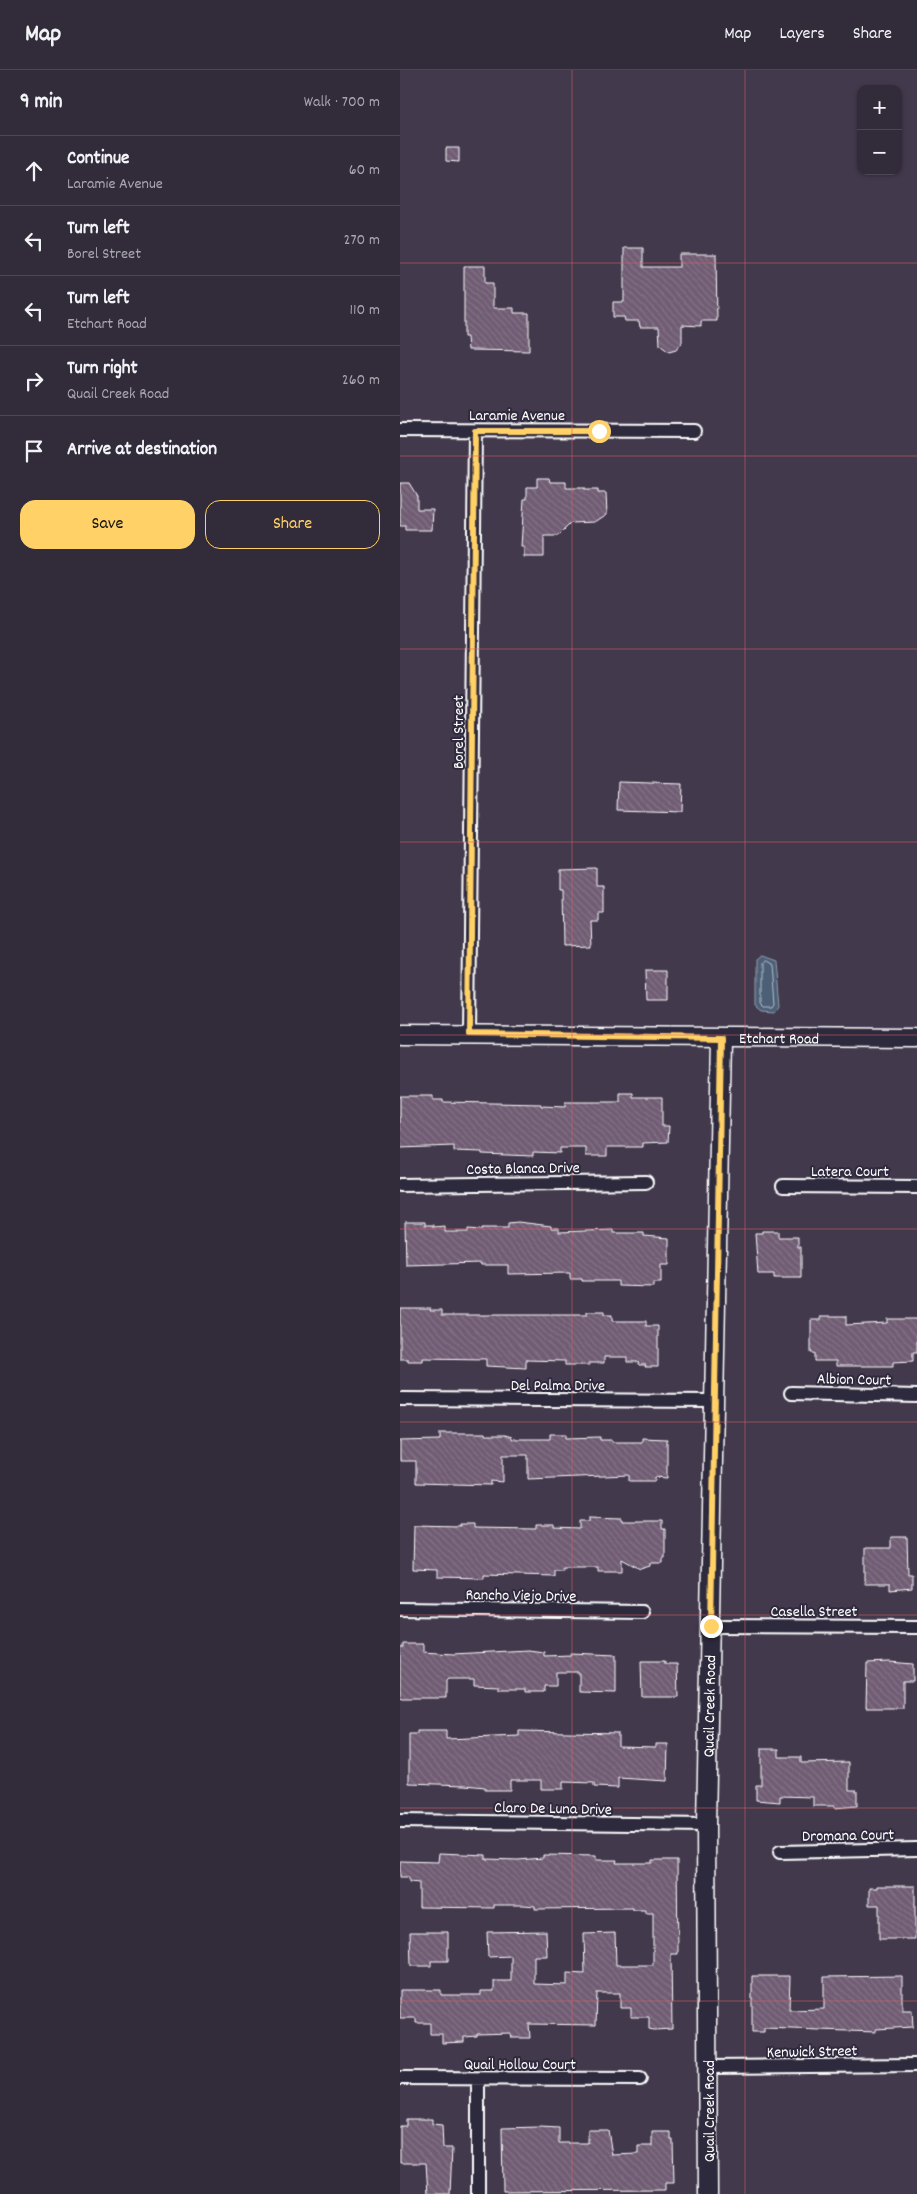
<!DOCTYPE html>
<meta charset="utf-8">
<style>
:root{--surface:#322b3a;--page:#3a3342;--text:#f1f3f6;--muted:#a8a7af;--line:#4d4754;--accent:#ffd166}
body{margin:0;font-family:Dekko,sans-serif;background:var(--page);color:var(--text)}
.controls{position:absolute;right:15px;top:15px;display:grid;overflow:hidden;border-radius:10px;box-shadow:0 1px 4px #0004}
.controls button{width:45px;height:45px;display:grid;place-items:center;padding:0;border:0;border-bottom:1px solid var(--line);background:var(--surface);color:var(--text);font:25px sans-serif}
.stop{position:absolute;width:15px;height:15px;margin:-11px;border:4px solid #ffd166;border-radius:50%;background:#fff}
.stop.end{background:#ffd166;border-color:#fff;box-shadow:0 1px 5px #0008}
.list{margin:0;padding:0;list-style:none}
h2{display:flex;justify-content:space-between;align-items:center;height:65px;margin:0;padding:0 20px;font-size:21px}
h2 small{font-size:16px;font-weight:400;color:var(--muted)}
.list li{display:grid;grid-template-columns:32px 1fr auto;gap:15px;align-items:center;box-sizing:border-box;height:70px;padding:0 20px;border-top:1px solid var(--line)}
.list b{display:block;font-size:19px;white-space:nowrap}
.list p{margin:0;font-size:16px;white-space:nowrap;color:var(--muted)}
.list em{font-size:16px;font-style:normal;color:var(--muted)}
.actions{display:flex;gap:10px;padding:15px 20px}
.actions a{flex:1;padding:11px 0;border:1px solid var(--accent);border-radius:15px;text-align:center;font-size:18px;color:var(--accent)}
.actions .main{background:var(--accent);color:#111}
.icon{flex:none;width:28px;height:28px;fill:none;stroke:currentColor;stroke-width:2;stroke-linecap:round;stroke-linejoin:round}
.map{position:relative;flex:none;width:517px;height:2124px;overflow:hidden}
header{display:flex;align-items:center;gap:30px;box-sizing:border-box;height:70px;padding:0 25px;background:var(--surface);border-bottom:1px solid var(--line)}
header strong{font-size:24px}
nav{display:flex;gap:28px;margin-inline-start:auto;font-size:18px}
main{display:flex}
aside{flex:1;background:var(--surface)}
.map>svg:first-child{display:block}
</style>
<header>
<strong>Map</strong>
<nav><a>Map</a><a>Layers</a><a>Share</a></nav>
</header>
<main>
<aside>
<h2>9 min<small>Walk · 700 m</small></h2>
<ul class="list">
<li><svg class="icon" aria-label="ahead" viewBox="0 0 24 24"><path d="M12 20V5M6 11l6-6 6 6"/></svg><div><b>Continue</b><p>Laramie Avenue</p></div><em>60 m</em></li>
<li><svg class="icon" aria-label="left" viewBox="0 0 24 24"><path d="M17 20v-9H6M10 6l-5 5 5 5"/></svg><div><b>Turn left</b><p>Borel Street</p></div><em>270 m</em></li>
<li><svg class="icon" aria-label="left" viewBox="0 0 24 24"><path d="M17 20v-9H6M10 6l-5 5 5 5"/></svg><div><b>Turn left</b><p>Etchart Road</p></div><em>110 m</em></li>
<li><svg class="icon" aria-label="right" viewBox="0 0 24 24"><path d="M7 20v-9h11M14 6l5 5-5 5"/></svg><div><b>Turn right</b><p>Quail Creek Road</p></div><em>260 m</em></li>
<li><svg class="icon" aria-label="arrive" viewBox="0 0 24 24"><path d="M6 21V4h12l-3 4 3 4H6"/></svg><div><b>Arrive at destination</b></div></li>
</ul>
<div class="actions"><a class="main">Save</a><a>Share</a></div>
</aside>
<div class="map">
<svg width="517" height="2124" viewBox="0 0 517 2124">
<defs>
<pattern id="building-back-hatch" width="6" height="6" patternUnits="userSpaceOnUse" patternTransform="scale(1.25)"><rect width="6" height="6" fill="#6f5b73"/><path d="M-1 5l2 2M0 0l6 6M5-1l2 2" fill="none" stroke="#857488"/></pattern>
</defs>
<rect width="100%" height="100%" fill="#42394d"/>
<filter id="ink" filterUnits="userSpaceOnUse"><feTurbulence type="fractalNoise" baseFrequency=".02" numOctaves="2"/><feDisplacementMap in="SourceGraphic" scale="10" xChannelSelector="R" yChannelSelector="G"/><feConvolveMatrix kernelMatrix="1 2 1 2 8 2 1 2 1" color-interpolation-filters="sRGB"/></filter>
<g filter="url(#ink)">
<path fill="#4c5f77" stroke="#949fad" d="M360,885l14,5 4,45 -4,6 -13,-1 -6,-5v-46z"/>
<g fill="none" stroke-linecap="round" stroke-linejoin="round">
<path stroke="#b7bfc9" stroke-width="1" d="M363,890l7,4 3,39 -2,3h-8l-3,-3v-40z"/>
</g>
<path fill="url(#building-back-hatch)" stroke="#fff" d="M46,78h13v14l-13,-1z
M224,178h19v19h36v-13h37l1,67h-16v5l-19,-1v18l-6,7 -7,2 -9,-7 -1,-18h-19l-1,-6h-14l-1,-4h-11v-15h11z
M64,196h21v17h8v25h21v5h15v38l-61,-1 -1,-13h-3z
M137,408h12l1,4h16v6h18v2h14v3h8l1,21 -12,8 -24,1 -13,13h-14v21h-20v-10h-3l3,-48h3v-12h10z
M0,413h9l8,13v13h16l-1,21h-27v-4h-5z
M219,712l62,2 -1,28 -62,-2z
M197,798v19h7v26h-6v7h-8l1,25 -29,1 -1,-56h-3v-21z
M245,900h23v30h-22z
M220,1023h13v4h29v29h7l-1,16 -25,1v4h-36v9h-21v-8h-26v5l-27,-1v4l-51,-2v-2l-28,-1v-5l-54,2v-52h33v4h10v2l98,2v2l24,1v-5h55z
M5,1152h20v3h8v2l12,-1v6h23v-3l14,1v-2h26v-5l10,-1 33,4v2h8v4l54,-2v3h31v3l25,2v27h-8v18h-8v4l-35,-1v-5h-36v-2h-12v-6l-62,1v-9h-27v-2l-75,2z
M362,1161h16v6h20v10h3v31h-27v-4h-16l-3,-41h7z
M0,1238h31l-1,2h12v5h145v-3h17v3h8v6h34v5h12v41h-13l1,-2h-7l-1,-3h-11v-5h-23v6h-15v2h-24v-4l-39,-1v8l-40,-2v-7l-63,-1v3h-15v-2h-8z
M421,1246h25v9l41,-2v-4h30v33h-4v9l-20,1v4h-57v-5h-21v-8h-4v-33h10z
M40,1363h45v2h20l7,2v2h38v-5h16v4l34,-1v3h12v2h30v-4l25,1v39l-12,-1v4h-26v-6l-101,4v-24h-25v27l-12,-1v4l-75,-2v-22h-16v-20l40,-1z
M189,1447l33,1v3h40v8h3v29h-2v5h-13v3l-10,3 -18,-10v12h-24v-4h-36v3h-8v6l-70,-2v4l-47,-1v-7l-24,-1 1,-44 46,1v-2h13v4l63,1v-4h18v3l26,1v-8h9z
M491,1467h16l1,37h4v14l-22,2v-6h-25v-36h26z
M3,1574h20v8l30,2 75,-4 16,2v4l27,-1 -1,-2 46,2v38l-37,-1v-20h-23v14h-12v6h-19v-3h-26v-3l-25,-1v-6h-26l-2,2v17h-43l-3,-1v-49h3z
M241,1591h24v3h12l1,33h-36z
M489,1592l24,2v17h-10v27h-37l1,-45z
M17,1661h29v8l73,-3v-5l99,2v13l38,1v-3h12l-1,37 -49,-3v10l-24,-1v-4l-31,-1v7h-22v-9h-31v10h-25v-3l-20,-2 -56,-2v-49h8z
M361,1679h18v8h22v6l48,-1v28h8v16l-23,2v-2h-21v-9l-33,-1v6l-24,-2v-15h5z
M39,1783l47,2v4l32,1 25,-2v-3l53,1v4h21l-1,3h36v-3h25l1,94h-7l1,75 -18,1 -5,-1v-12h-18v-9h-11v-15h-23l-1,32 -67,-1 1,14h-19l-1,-5 -33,1v2l-13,1v5l-22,1v-9h-12v-11h-14v-5h-16v-28h41v5h40v-4h13v-10h17v-25l-23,1 -1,-25 59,-1 1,25h-13v28l33,1v-12l18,1 -1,-40 31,-1 1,32h37v-52h-8v-3h-12v-2l-98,1v-3l-11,-1h-30v3l-75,-1v-24l-10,-1v-5h-9v-16l38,1z
M477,1816h38v53h-36v-34h-10v-17h8z
M10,1862h38v29h-17v5h-20z
M352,1906h38l-1,34 35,-1v-32l78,-1v34h10l1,17 -37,2v3l-112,-4v4h-12z
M6,2049h26v5l10,1 1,23h9l-2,46h-22l-2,-31h-26v-37h6z
M140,2057l19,1v15h29v-13h20l4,25 26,-1v-8h14v-14h19v8h2l1,43h-9v7l-162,1 -1,-63z"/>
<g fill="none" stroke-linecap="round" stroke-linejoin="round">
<defs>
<path id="street" d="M0,360l294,1
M69,964l6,-603
M0,1115l246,-3
M383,1116l134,1
M391,1323l126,3
M0,1329l315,2
M0,1539l242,3
M311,1556l206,1
M0,1751l306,4
M380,1782l137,-3
M308,1997l209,-2
M0,2008l240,1
M78,2124v-115"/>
<g id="secondary">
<path id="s1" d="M0,965l517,3"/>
<path id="s2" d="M308,2124l-2,-369 15,-787"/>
</g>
</defs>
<use href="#street" stroke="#fff" stroke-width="16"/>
<use href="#secondary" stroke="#fff" stroke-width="21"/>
<use href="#street" stroke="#2f2a3d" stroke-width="12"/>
<use href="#secondary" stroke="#2f2a3d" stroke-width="18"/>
</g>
</g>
<g fill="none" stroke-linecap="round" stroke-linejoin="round" filter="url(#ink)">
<path stroke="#ffd166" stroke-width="6" d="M199,361h-124l-6,603 252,4 -10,588"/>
</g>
<path fill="none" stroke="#e05e5e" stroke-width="1" stroke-opacity="0.55" d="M172,0v2124M345,0v2124M0,193h517M0,386h517M0,579h517M0,772h517M0,965h517M0,1159h517M0,1352h517M0,1545h517M0,1738h517M0,1931h517"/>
<g text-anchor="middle" stroke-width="4" stroke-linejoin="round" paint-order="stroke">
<g font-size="16" fill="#fff" stroke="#2f2a3d">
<text x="117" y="350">Laramie Avenue</text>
<text transform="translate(57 662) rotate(-90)" y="6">Borel Street</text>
<text dy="6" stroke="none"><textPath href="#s1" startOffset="379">Etchart Road</textPath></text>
<text transform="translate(123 1097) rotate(-1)" y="6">Costa Blanca Drive</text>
<text x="450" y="1106">Latera Court</text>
<text transform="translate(454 1308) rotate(1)" y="6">Albion Court</text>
<text x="158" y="1320">Del Palma Drive</text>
<text transform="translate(121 1524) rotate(1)" y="6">Rancho Viejo Drive</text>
<text x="414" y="1546">Casella Street</text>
<text dy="6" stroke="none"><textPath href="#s2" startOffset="488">Quail Creek Road</textPath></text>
<text transform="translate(153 1737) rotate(1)" y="6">Claro De Luna Drive</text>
<text transform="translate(448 1764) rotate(-1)" y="6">Dromana Court</text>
<text transform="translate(412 1980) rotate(-1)" y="6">Kenwick Street</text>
<text x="120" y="1999">Quail Hollow Court</text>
<text transform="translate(308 2041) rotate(-90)" y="6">Quail Creek Road</text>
</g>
</g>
</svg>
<div class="controls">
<button>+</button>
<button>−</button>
</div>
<div class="stop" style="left:199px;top:361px"></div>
<div class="stop end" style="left:311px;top:1556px"></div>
</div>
</main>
